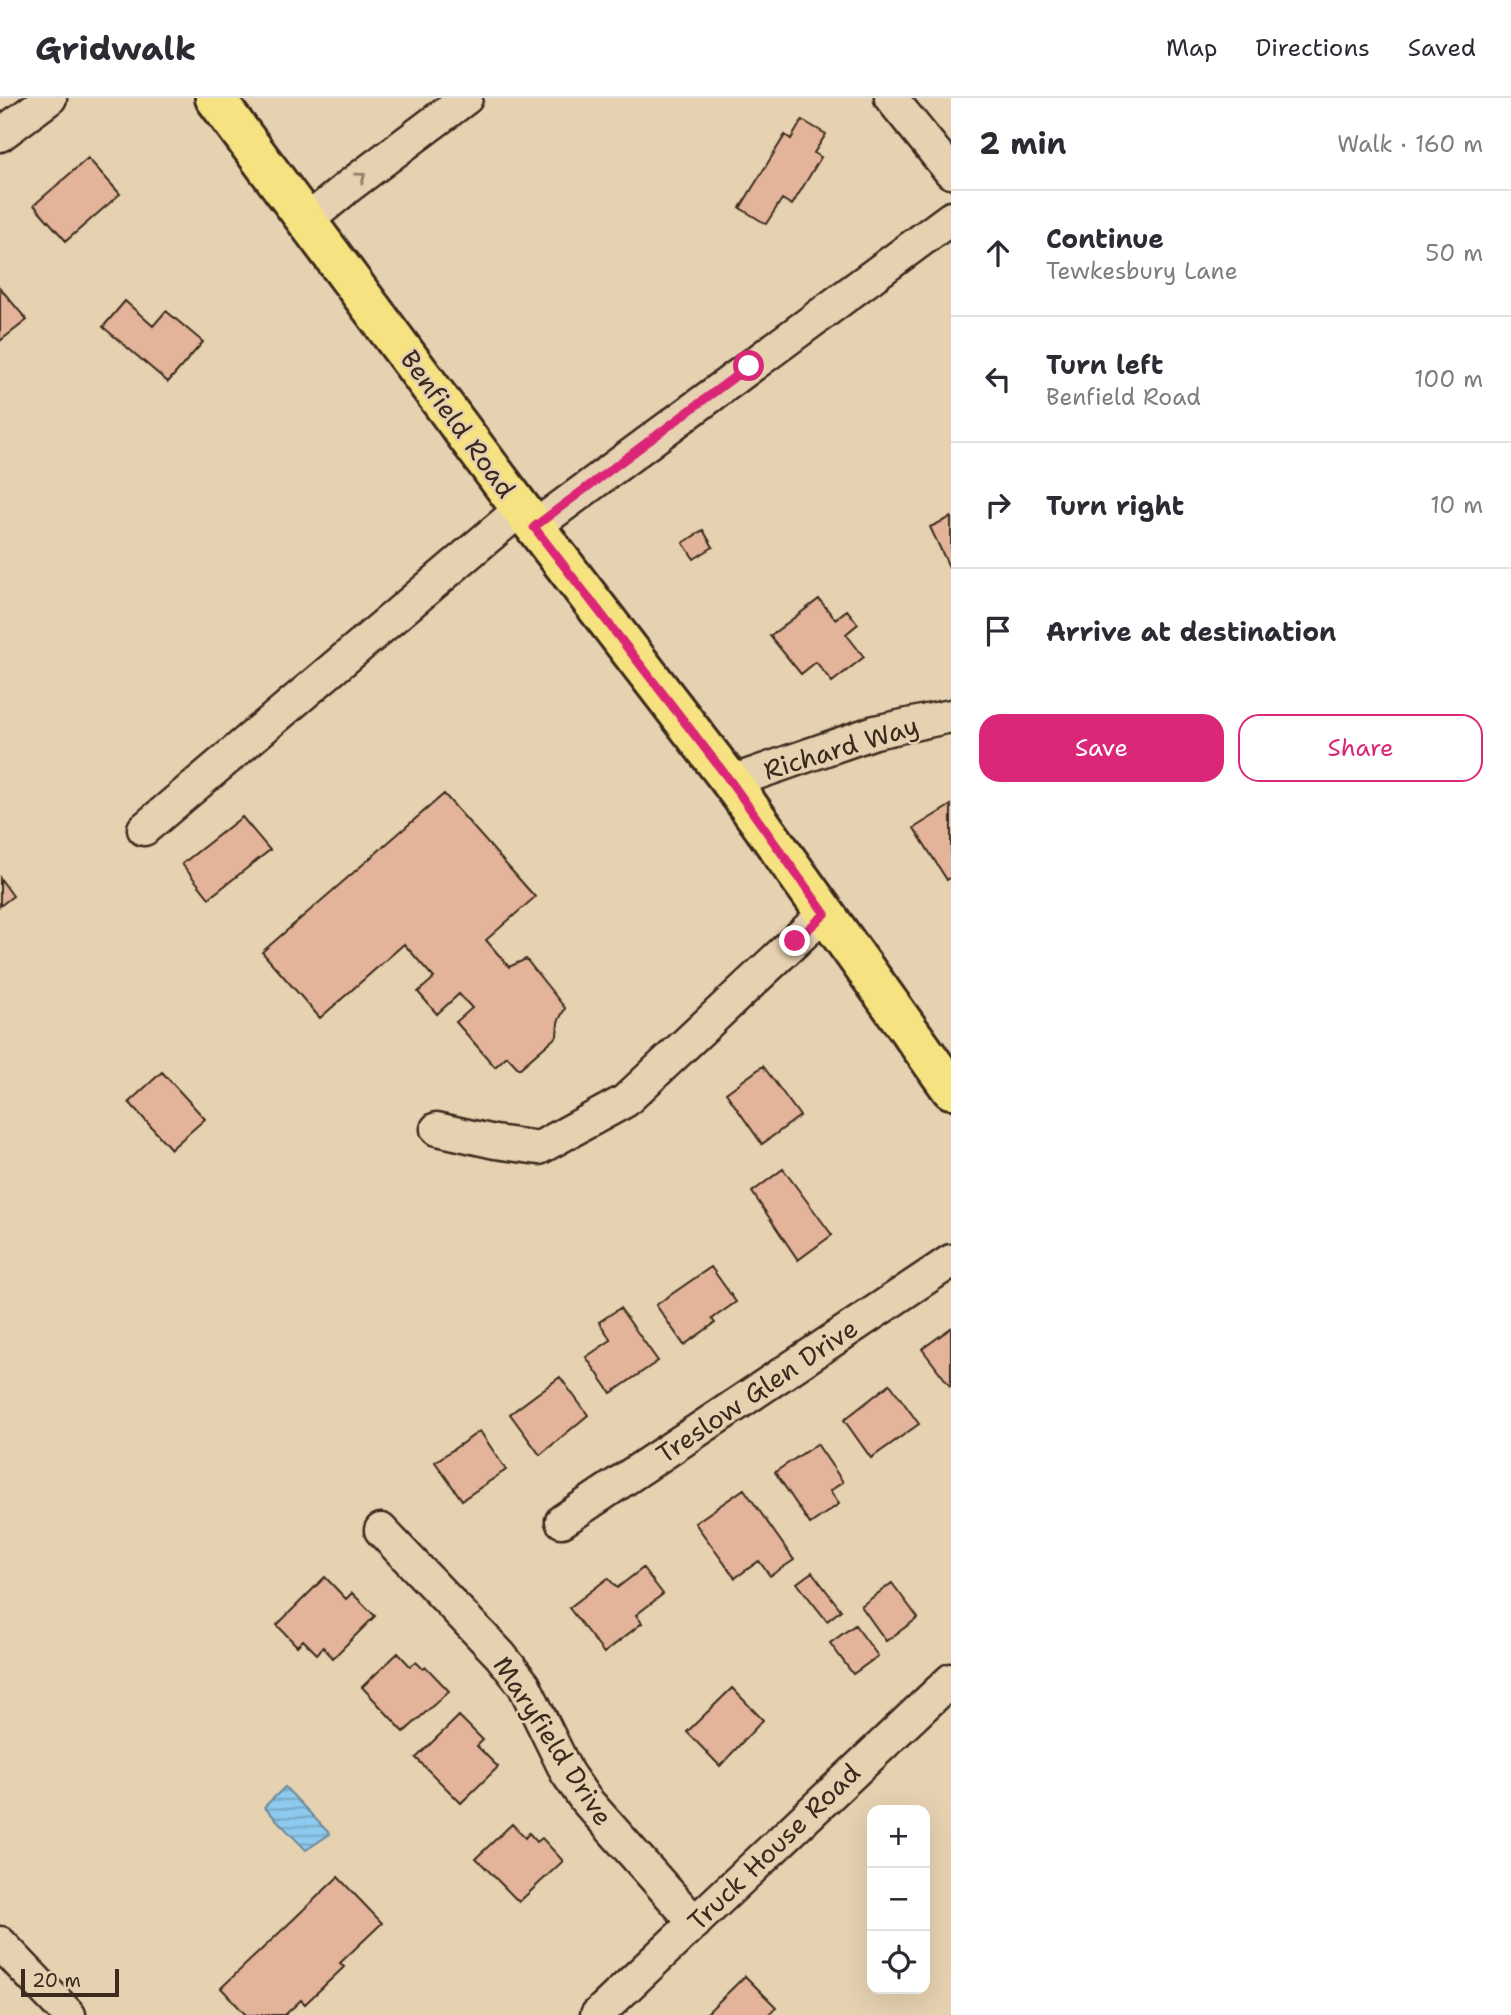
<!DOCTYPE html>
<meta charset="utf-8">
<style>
:root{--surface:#fff;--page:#f2f2f3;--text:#2b2b33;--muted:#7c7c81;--line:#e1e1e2;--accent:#db2777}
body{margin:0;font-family:"Shantell Sans",sans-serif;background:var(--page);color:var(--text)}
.controls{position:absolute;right:21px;bottom:21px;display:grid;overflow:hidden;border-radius:14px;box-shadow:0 7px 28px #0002}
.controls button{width:63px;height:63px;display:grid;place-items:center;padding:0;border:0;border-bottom:2px solid var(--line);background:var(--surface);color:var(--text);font:35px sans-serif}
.scale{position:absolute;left:21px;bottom:18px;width:98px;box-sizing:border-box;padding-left:7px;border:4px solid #3b2a1e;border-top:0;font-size:19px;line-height:24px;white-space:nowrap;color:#3b2a1e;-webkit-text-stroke:5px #e6d2b1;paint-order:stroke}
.stop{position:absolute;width:21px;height:21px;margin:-16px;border:5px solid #db2777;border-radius:50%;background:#fff}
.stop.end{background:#db2777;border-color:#fff;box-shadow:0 2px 7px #0008}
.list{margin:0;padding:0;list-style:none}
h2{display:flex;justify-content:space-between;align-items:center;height:91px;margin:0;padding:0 28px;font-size:30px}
h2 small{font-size:23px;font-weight:400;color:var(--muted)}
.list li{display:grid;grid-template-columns:46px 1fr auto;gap:21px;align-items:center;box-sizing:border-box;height:126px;padding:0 28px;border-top:2px solid var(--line)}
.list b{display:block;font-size:26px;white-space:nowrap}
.list p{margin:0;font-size:23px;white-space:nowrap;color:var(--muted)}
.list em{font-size:23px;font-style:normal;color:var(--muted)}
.actions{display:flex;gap:14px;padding:21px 28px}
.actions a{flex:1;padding:16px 0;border:2px solid var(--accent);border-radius:21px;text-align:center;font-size:24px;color:var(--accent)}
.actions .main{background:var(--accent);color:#fff}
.icon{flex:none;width:38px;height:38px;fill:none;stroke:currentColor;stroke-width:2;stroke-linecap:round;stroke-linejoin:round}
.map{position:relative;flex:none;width:951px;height:1917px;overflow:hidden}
header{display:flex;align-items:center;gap:42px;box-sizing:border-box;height:98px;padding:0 35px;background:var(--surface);border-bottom:2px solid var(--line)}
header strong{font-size:33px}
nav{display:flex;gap:38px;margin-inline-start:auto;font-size:24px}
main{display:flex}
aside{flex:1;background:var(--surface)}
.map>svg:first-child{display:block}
</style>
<header>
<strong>Gridwalk</strong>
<nav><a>Map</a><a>Directions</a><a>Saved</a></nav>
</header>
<main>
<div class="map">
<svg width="951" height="1917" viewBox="0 0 951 1917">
<defs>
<pattern id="water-rules" width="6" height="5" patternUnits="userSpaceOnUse" patternTransform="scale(1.75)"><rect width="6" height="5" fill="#8dcaee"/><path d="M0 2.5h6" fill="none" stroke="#74a4c0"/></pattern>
</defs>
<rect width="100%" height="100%" fill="#e6d2b1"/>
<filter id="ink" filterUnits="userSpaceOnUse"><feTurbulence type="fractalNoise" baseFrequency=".0143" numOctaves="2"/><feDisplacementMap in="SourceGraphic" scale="14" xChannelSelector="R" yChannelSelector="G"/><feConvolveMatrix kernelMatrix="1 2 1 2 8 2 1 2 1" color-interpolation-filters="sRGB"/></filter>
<g filter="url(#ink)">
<path fill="url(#water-rules)" stroke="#6c8a9b" stroke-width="2" d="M285,1689l45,47 -24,16 -42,-43z"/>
<path fill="#e3b49a" stroke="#3b2a1e" stroke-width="2" d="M802,22l24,14 -12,19 7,4 -29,48 -10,-6 -16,25 -26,-16 45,-73 6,4z
M88,60l32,36 -54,47 -32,-36z
M0,190l27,32 -27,21z
M125,203l28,25 13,-15 37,31 -35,40 -65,-55z
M951,419v52h-1l-20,-42z
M703,432l10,17 -19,12 -11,-16z
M819,501l16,20 12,-9 11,14 -12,10 18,23 -32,25 -16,-20 -15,12 -31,-38z
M444,696l91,103 -49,43 23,27 17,-8 39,49 -7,14 -1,14 -38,33 -12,-13 -12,11 -39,-45 16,-14 -13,-14 -22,20 -19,-22 16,-14 -30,-34 -84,74 -58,-66z
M951,707v72l-4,3 -33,-52z
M242,719l28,33 -61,48 -27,-34z
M0,780l13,18 -13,10z
M763,968l37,50 -38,28 -36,-51z
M162,974l43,47 -34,30 -42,-47z
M783,1071l49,66 -34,25 -46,-68z
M711,1169l25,35 -24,17 3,4 -31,22 -28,-40z
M620,1210l38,53 -47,32 -25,-36 25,-17 -12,-18z
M951,1230v57l-1,1 -28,-37z
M560,1279l28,38 -48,40 -30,-41z
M890,1286l29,40 -48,34 -27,-38z
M480,1333l26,39 -44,30 -27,-38z
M817,1346l26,38 -13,9 9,13 -29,20 -35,-52z
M744,1391l50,71 -24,16 -11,-15 -24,17 -40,-55z
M643,1470l20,26 -27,21 6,8 -38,30 -35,-45 39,-30 9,10z
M812,1474l29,38 -14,11 -30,-38z
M325,1479l21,22 6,-6 23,23 -42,42 -10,-11 -6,7 -14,-14 -6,6 -20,-21z
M892,1485l26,35 -32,23 -25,-35z
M855,1527l23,31 -25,18 -23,-31z
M398,1555l12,13 6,-4 7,7 3,-2 23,24 -45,41 -42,-45z
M732,1590l31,32 -43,46 -33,-34z
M459,1618l24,24 -6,6 21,21 -37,36 -45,-45z
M512,1726l13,14 4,-5 8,9 5,-4 21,23 -44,41 -43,-44z
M338,1779l44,46 -42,40 4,4 -39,37 -4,-4 -16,15h-39l-25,-27z
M745,1878l31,31 -8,8h-63z"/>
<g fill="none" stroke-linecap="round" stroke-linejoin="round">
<defs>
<path id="minor" d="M891,0l60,74
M0,37l50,-37
M308,122l41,-34 117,-88
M534,429l417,-309
M731,684l144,-50 76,-16
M144,731l377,-320
M437,1031l58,13 44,6 86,-47 200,-188
M562,1423l389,-260
M381,1432l119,125 24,30 43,88 18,26 110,124
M0,1845l69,72
M597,1917l354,-335"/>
<path id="major" d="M215,0l306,411 210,273 220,307"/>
</defs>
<use href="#minor" stroke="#3b2a1e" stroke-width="37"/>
<use href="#major" stroke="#3b2a1e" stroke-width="44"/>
<use href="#minor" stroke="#e6d2b1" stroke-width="32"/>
<use href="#major" stroke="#f6e281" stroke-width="38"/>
</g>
<defs><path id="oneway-chevron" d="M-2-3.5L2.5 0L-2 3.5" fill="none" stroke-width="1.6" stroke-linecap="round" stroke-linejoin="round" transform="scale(1.75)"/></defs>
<use stroke="#907e68" href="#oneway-chevron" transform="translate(361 79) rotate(-37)"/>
</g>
<g fill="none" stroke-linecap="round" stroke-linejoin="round" filter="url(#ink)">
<path stroke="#db2777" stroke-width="9" d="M749,268l-215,161 197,255 94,132 -30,27"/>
</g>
<g text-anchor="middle" stroke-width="5" stroke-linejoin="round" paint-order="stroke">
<g font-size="26" fill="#3b2a1e" stroke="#e6d2b1">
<text transform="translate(458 326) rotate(54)" y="9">Benfield Road</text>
<text transform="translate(841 650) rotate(-17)" y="9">Richard Way</text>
<text transform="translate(757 1293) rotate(-34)" y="9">Treslow Glen Drive</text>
<text transform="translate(553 1643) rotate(57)" y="9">Maryfield Drive</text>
<text transform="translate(774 1749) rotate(-44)" y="9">Truck House Road</text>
</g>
</g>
</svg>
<div class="controls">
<button>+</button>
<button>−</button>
<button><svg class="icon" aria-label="locate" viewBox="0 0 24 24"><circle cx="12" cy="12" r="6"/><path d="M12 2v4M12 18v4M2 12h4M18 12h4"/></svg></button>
</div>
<div class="scale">20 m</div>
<div class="stop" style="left:749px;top:268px"></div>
<div class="stop end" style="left:795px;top:843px"></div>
</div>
<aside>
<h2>2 min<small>Walk · 160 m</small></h2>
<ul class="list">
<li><svg class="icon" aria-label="ahead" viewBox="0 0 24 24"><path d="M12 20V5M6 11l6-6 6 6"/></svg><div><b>Continue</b><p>Tewkesbury Lane</p></div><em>50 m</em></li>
<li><svg class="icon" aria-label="left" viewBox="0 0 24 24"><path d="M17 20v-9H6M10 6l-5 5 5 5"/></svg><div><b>Turn left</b><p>Benfield Road</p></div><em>100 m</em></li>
<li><svg class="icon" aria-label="right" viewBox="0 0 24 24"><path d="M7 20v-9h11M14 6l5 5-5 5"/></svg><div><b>Turn right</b></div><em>10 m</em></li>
<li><svg class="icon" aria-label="arrive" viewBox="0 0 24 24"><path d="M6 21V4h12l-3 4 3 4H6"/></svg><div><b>Arrive at destination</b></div></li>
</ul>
<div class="actions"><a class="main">Save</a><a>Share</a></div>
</aside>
</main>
